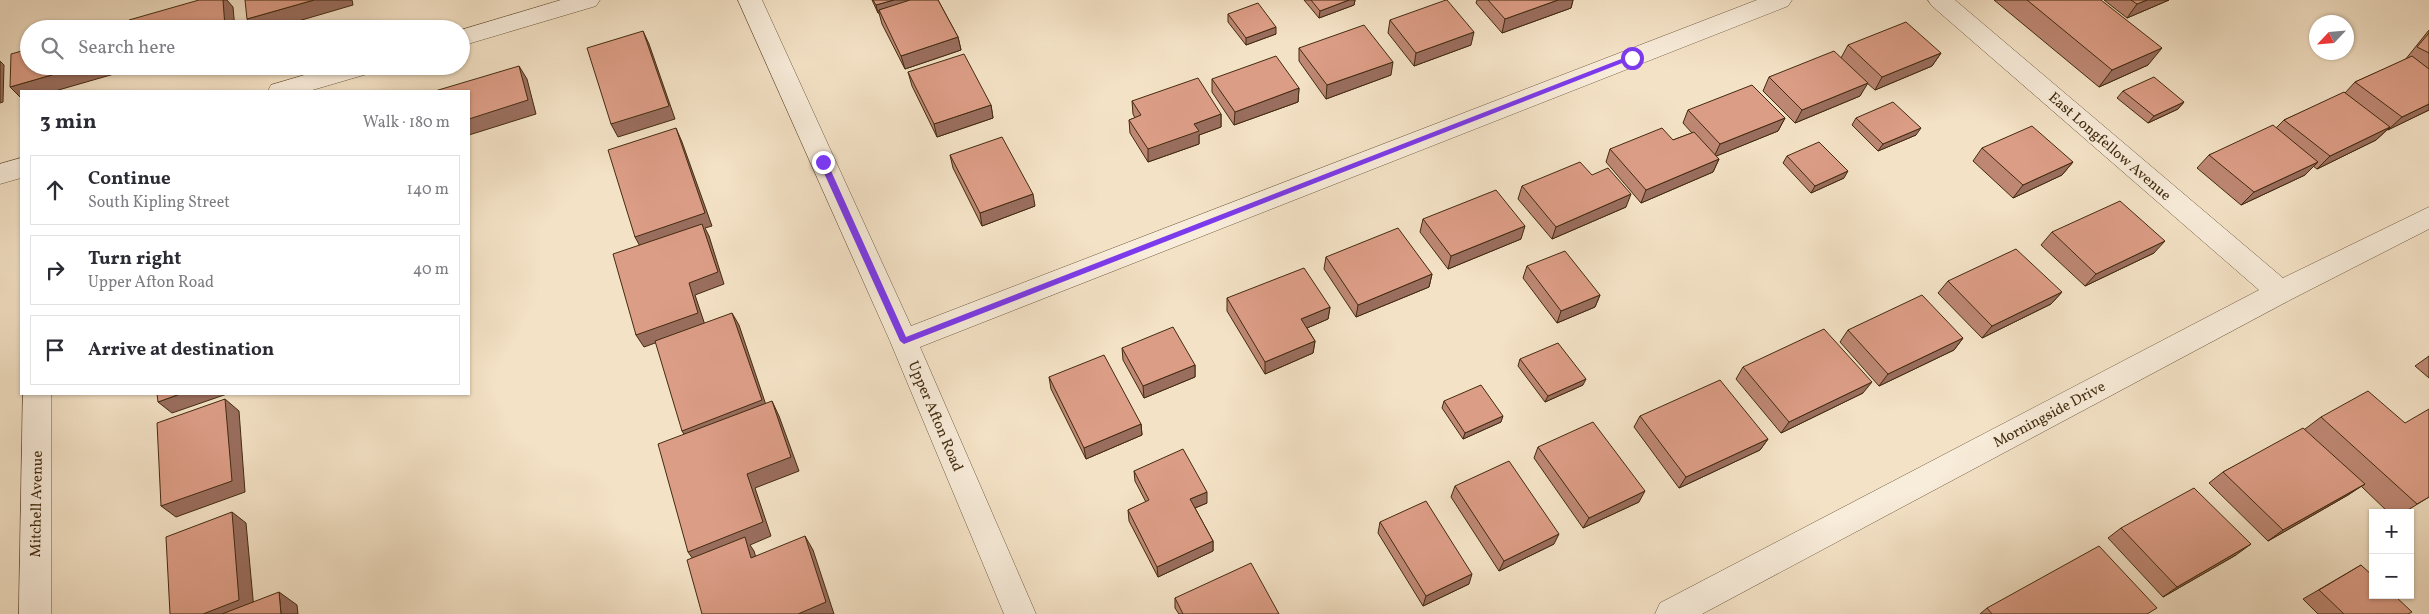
<!DOCTYPE html>
<meta charset="utf-8">
<style>
:root{--surface:#fff;--page:#f7f7f7;--text:#2b2b33;--muted:#7c7c81;--line:#e1e1e2}
body{margin:0;font-family:Vollkorn,serif;background:var(--page);color:var(--text)}
.controls{position:absolute;right:15px;bottom:15px;display:grid;overflow:hidden;border-radius:0px;box-shadow:0 1px 4px #0004}
.controls button{width:45px;height:45px;display:grid;place-items:center;padding:0;border:0;border-bottom:1px solid var(--line);background:var(--surface);color:var(--text);font:25px sans-serif}
.compass{position:absolute;left:2309px;top:15px;width:45px;height:45px;border-radius:50%;background:var(--surface);box-shadow:0 1px 4px #0004;rotate:244deg}
.stop{position:absolute;width:15px;height:15px;margin:-11px;border:4px solid #7c3aed;border-radius:50%;background:#fff}
.stop.end{background:#7c3aed;border-color:#fff;box-shadow:0 1px 5px #0008}
.list{margin:0;padding:0;list-style:none}
h2{display:flex;justify-content:space-between;align-items:center;height:65px;margin:0;padding:0 20px;font-size:21px}
h2 small{font-size:16px;font-weight:400;color:var(--muted)}
.list li{display:grid;grid-template-columns:32px 1fr auto;gap:15px;align-items:center;box-sizing:border-box;height:70px;margin:0 10px 10px;padding:0 10px;border:1px solid var(--line);border-radius:0px}
.list b{display:block;font-size:19px;white-space:nowrap}
.list p{margin:0;font-size:16px;white-space:nowrap;color:var(--muted)}
.list em{font-size:16px;font-style:normal;color:var(--muted)}
.icon{flex:none;width:28px;height:28px;fill:none;stroke:currentColor;stroke-width:2;stroke-linecap:round;stroke-linejoin:round}
.map{position:relative;flex:none;width:2429px;height:614px;overflow:hidden}
.search{position:absolute;background:var(--surface);box-shadow:0 1px 4px #0004;left:20px;top:20px;width:450px;height:55px;display:flex;align-items:center;gap:12px;box-sizing:border-box;padding:0 18px;border-radius:28px;color:var(--muted);font-size:19px}
.panel{position:absolute;background:var(--surface);box-shadow:0 1px 4px #0004;left:20px;top:90px;width:450px;height:305px;border-radius:0px}
.map>svg:first-child{display:block}
</style>
<div class="map">
<svg width="2429" height="614" viewBox="0 0 2429 614">
<rect width="100%" height="100%" fill="#f4e2c6"/>
<filter id="stains"><feTurbulence type="fractalNoise" baseFrequency=".004" numOctaves="4"/><feColorMatrix values="0 0 0 0 .2 0 0 0 0 .09 0 0 0 0 .02 0 0 0 .5 -.17"/></filter>
<radialGradient id="worn" r=".72"><stop offset=".6" stop-color="#630" stop-opacity="0"/><stop offset="1" stop-color="#630" stop-opacity=".3"/></radialGradient>
<g fill="none" stroke-linecap="round" stroke-linejoin="round">
<defs>
<path id="minor" d="M561,0h39l-4,6 -135,40v-16z
M738,0h24l149,326 846,-326h35l-4,6 -868,341 116,267h-32l-114,-273z
M1928,0h27l328,278 146,-71v22l-139,71 -588,314h-47l5,-11 599,-313 -327,-284z
M335,66h42l-3,6 -65,19h-41l3,-6z
M21,158v20l-21,6v-20z
M23,394h28v220h-32z"/>
</defs>
<use href="#minor" stroke="#6e593d" stroke-width="1"/>
<use href="#minor" fill="#f8ecda" fill-rule="evenodd"/>
</g>
<path fill="#bd8773" stroke="#422b0f" d="M872,0h66l20,37 3,13 -56,19 -23,-45 -3,-11h-1z
M1304,0h51l-1,5 -35,13z
M1477,0h96l-2,8 -69,25 -26,-30z
M1994,0h107l47,65 -49,22z
M2104,0h65l-42,18z
M1228,14l48,20 -30,11 -18,-23z
M1390,20l81,25 -57,21 -26,-33z
M2429,30v80l-42,20 -11,10 -59,29 -4,-3 -8,9 -64,30 -44,-37 12,-13 67,-27 8,-8 61,-27 10,-11 50,-22z
M1848,45l93,8 -9,13 -57,24 -8,-7 -7,13 -65,27 -32,-32 6,-14 72,-19z
M1299,48l92,27 -65,24 -27,-38z
M908,72l83,33 2,13 -56,19 -25,-51z
M1212,79l87,9 -1,14 -64,23 -22,-33z
M2123,91l61,11 -6,7 -30,14 -31,-25z
M1132,101l89,13v13l-22,8v9l-51,18 -18,-29 -1,-13 6,-2 -2,-4z
M1688,110l97,8 -7,13 -62,25 3,3 -6,13 -72,31 -35,-41 4,-13 63,-9 19,-7 -9,-10z
M1856,118l60,17 -38,16 -26,-26z
M1982,148l91,14 -11,13 -49,23 -40,-37z
M950,155l85,51 -53,20 -29,-58z
M1787,156l57,22 -33,15 -28,-30z
M1592,175l34,32 -74,32 -34,-40 4,-13z
M1423,219l98,20 -73,30 -28,-37z
M2052,232l102,21 -69,33 -44,-41z
M1326,257l106,17 -3,13 -73,30 -32,-48z
M1527,266l73,29 -5,12 -38,16 -34,-45z
M1948,281l114,11 -11,12 -69,34 -44,-45z
M1227,298l103,9 -2,12 -21,9 8,13 -2,12 -48,21 -38,-63z
M1848,330l115,8 -9,12 -75,36 -39,-44z
M1122,348l73,17v12l-51,21 -21,-38z
M2429,356v22l-14,-12z
M1520,359l63,26 -38,17 -27,-36z
M1743,367l120,26 -82,40 -45,-54z
M1049,377l92,47 1,11 -56,24 -35,-70z
M1444,401l57,21 -38,17 -21,-31z
M1640,416l128,23 -8,11 -81,38 -45,-61z
M2321,417l84,6 24,74 -26,16h-14l-28,-27 -13,9 -80,46 -59,-58 14,-11 82,-43z
M1538,447l101,55 -56,26 -49,-70z
M1134,471l73,32 -12,5 18,33v10l-55,26 -29,-56 -1,-11 18,-8 -11,-21z
M1455,486l99,58 -55,27 -48,-74z
M1380,522l89,62 -46,22 -45,-73z
M2121,528l115,27 -73,42 -55,-59z
M2361,565l47,49h-90l-15,-15z
M1175,598l104,16h-100l-4,-6z
M1987,608l161,6h-168z"/>
<path fill="#9a6e5e" stroke="#422b0f" d="M223,0h4l6,7 2,22h-17z
M314,0h38l1,5 -82,24h-16l-8,-10z
M894,0h25l-40,10v3h-1l-2,-8z
M1349,0h6l-1,5 -35,13 1,-7z
M1558,0h15l-2,8 -69,25 3,-14z
M2147,0h22l-42,18 10,-14z
M1276,27v7l-30,11v-7z
M643,31l6,13 26,75 -57,18 -7,-13z
M1474,32l-3,13 -57,21 2,-13z
M958,37l3,13 -56,19 -4,-13z
M2162,48l-14,17 -49,22 13,-17z
M1941,53l-9,13 -57,24 7,-13z
M0,61l4,4 -1,37 -3,1z
M1393,62l-2,13 -65,24 1,-14z
M83,66h37l1,6 -66,19h-34v7l-11,-11z
M519,66l8,13 9,35 -67,21v-16z
M1868,83l-8,13 -65,27 7,-13z
M1299,88l-1,14 -64,23 1,-13z
M2184,102l-6,7 -30,14 6,-7z
M2429,104v6l-41,20 14,-13z
M991,105l2,13 -56,19 -3,-13z
M1221,114v13l-22,8v9l-51,18v-13l46,-25z
M1785,118l-7,13 -64,26 6,-13z
M2390,127l-14,13 -59,29 13,-13z
M676,128l6,14 30,84 -7,2 4,8 15,48 -29,11 10,30 -61,22 -8,-12 6,-85 -7,-13z
M1921,128l-5,7 -38,16 5,-7z
M1719,159l-6,13 -72,31 5,-13z
M2073,162l-11,13 -49,23 10,-13z
M2318,162l-13,13 -64,30 13,-13z
M1848,171l-4,7 -33,15 4,-7z
M1033,194l2,12 -53,20 -2,-13z
M1631,194l-5,13 -74,32 4,-12z
M1525,226l-4,13 -73,30 3,-13z
M2165,241l-11,12 -69,33 11,-12z
M1432,274l-3,13 -73,30 2,-12z
M2062,292l-11,12 -69,34 10,-12z
M1600,295l-5,12 -38,16 4,-12z
M1330,307l-2,12 -28,12 1,-12z
M732,313l7,12 29,86 -79,31 -7,-11z
M1963,338l-9,12 -75,36 9,-12z
M1315,341l-2,12 -48,21v-12z
M1195,365v12l-51,21 -1,-12z
M1586,379l-3,6 -38,17 3,-6z
M1872,382l-9,11 -82,40 8,-11z
M180,394h47l-55,19 -14,-11z
M225,399l14,12 6,81 -69,25 -15,-11z
M772,401l7,15 20,55 -44,17 16,48 -21,9 4,6 6,20 -62,-5 -10,-14 59,-78z
M1503,416l-2,6 -38,17 2,-6z
M1141,424l1,11 -56,24 -2,-11z
M1768,439l-8,11 -81,38 7,-11z
M2365,484l-17,11 -80,46 15,-11z
M1645,491l-6,11 -56,26 6,-10z
M1207,492v11l-17,7v-11z
M232,512l14,11 8,87 -11,4h-40z
M1559,534l-5,10 -55,27 5,-10z
M805,536l8,14 21,64h-36z
M1213,541v10l-55,26 -1,-10z
M2251,544l-15,11 -73,42 14,-10z
M1472,574l-3,10 -46,22 3,-10z
M279,592l18,13 1,9h-17z"/>
<path fill="#dc9d86" stroke="#422b0f" d="M199,0h24l2,27 -7,2h-88l-1,-9z
M245,0h69l-67,19z
M873,0h21l-18,5z
M910,0h28l20,37 -57,19 -22,-46z
M1311,0h38l-29,11z
M1446,0h1l27,32 -58,21 -26,-33z
M1488,0h70l-53,19z
M2027,0h74l61,48 -50,22z
M2131,0h16l-10,4z
M1258,3l18,24 -30,11 -18,-24z
M1906,22l35,31 -59,24 -34,-32z
M1364,25l29,37 -66,23 -28,-37z
M643,31l26,75 -58,18 -24,-76z
M2429,33v20l-12,-6z
M29,49v17h54l-73,21 1,-33z
M1834,51l34,32 -66,27 -33,-33z
M964,54l27,51 -57,19 -26,-52z
M1276,56l23,32 -64,24 -23,-33z
M2412,56l17,13v35l-27,13 -47,-35z
M519,66l9,34 -59,19v-28h-34z
M2154,77l30,25 -30,14 -31,-25z
M1198,78l23,36 -27,10 5,7 -51,18 -19,-29 12,-5 -9,-14z
M1752,85l33,33 -65,26 -32,-34z
M2344,92l46,35 -60,29 -46,-36z
M1893,102l28,26 -38,16 -27,-26z
M2273,125l45,37 -64,30 -45,-37z
M2032,126l41,36 -50,23 -41,-37z
M676,128l29,85 -70,24 -27,-87z
M1662,128l11,12 21,-8 25,27 -73,31 -36,-41z
M1002,137l31,57 -53,19 -30,-58z
M1819,142l29,29 -33,15 -28,-30z
M1580,162l12,13 16,-7 23,26 -75,33 -34,-41z
M1496,190l29,36 -74,30 -28,-37z
M2120,201l45,40 -69,33 -44,-42z
M702,224l16,48 -29,11 9,30 -62,22 -23,-81z
M1398,228l34,46 -74,31 -32,-48z
M2016,249l46,43 -70,34 -44,-45z
M1565,251l35,44 -39,16 -34,-45z
M1304,268l26,39 -29,12 14,22 -50,21 -38,-64z
M1922,295l41,43 -75,36 -40,-44z
M732,313l30,87 -80,31 -27,-90z
M1173,327l22,38 -52,21 -21,-38z
M1824,329l48,53 -83,40 -46,-55z
M1558,343l28,36 -38,17 -28,-37z
M1104,355l37,69 -57,24 -35,-71z
M1720,380l48,59 -82,38 -46,-61z
M1481,385l22,31 -38,17 -21,-32z
M2368,391l37,32 24,-14v88l-12,7 -96,-87z
M157,394h23l-22,8z
M225,399l7,82 -71,25 -4,-83z
M772,401l19,56 -44,17 16,48 -75,30 -30,-108z
M1593,422l52,69 -56,27 -51,-71z
M2303,428l62,56 -82,46 -60,-58z
M1183,449l24,43 -17,7 23,42 -56,26 -29,-57 21,-10 -15,-29z
M1509,461l50,73 -55,27 -49,-75z
M2194,488l57,56 -74,43 -56,-59z
M1426,501l46,73 -46,22 -46,-74z
M232,512l7,88 -36,14h-33l-4,-77z
M805,536l21,66 -28,12h-96l-15,-54 58,-23 6,21z
M2099,546l58,62 -10,6h-155l-5,-6z
M1251,563l28,51h-96l-8,-16z
M2361,565l12,11v19h21l18,17 -4,2h-64l-25,-24z
M279,592l2,22h-59z"/>
<path fill="#7c3aed" d="M1629,56l6,2 -731,286 -4,-3 -81,-179 4,-3 4,3 79,175z"/>
<g text-anchor="middle" stroke-width="4.5" stroke-linejoin="round" paint-order="stroke">
<g font-size="15" fill="#422b0f" stroke="#f8ecda">
<text transform="translate(2110 146) rotate(41)" y="5">East Longfellow Avenue</text>
<text transform="translate(2049 414) rotate(-28)" y="5">Morningside Drive</text>
<text transform="translate(936 416) rotate(67)" y="5">Upper Afton Road</text>
<text transform="translate(36 504) rotate(-89)" y="5">Mitchell Avenue</text>
</g>
</g>
<rect width="100%" height="100%" filter="url(#stains)"/>
<rect width="100%" height="100%" fill="url(#worn)"/>
</svg>
<div class="controls">
<button>+</button>
<button>−</button>
</div>
<svg class="compass" viewBox="-18 -18 36 36"><path d="M0-13l5 13h-10z" fill="#e53935"/><path d="M0 13l5-13h-10z" fill="#7c7c81"/></svg>
<div class="stop" style="left:1632px;top:58px"></div>
<div class="stop end" style="left:823px;top:162px"></div>
<div class="search"><svg class="icon" aria-label="search" viewBox="0 0 24 24"><circle cx="10" cy="10" r="6"/><path d="M15 15l6 6"/></svg>Search here</div>
<section class="panel">
<h2>3 min<small>Walk · 180 m</small></h2>
<ul class="list">
<li><svg class="icon" aria-label="ahead" viewBox="0 0 24 24"><path d="M12 20V5M6 11l6-6 6 6"/></svg><div><b>Continue</b><p>South Kipling Street</p></div><em>140 m</em></li>
<li><svg class="icon" aria-label="right" viewBox="0 0 24 24"><path d="M7 20v-9h11M14 6l5 5-5 5"/></svg><div><b>Turn right</b><p>Upper Afton Road</p></div><em>40 m</em></li>
<li><svg class="icon" aria-label="arrive" viewBox="0 0 24 24"><path d="M6 21V4h12l-3 4 3 4H6"/></svg><div><b>Arrive at destination</b></div></li>
</ul>
</section>
</div>
